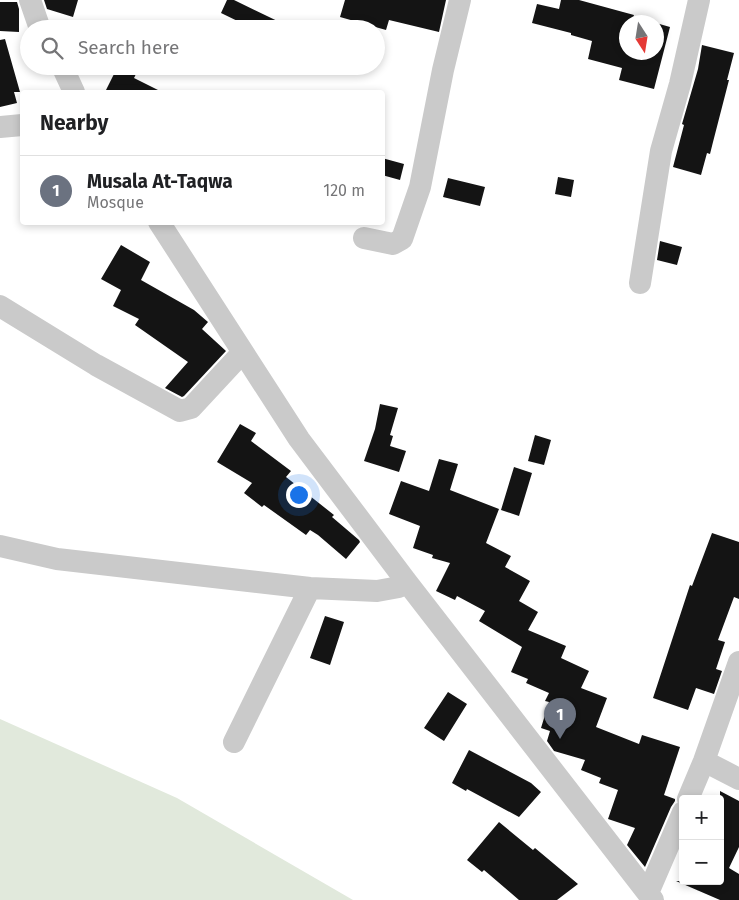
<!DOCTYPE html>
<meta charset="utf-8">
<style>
:root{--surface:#fff;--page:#f2f2f2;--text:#202124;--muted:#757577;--line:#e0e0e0;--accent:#db2777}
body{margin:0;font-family:"Fira Sans",sans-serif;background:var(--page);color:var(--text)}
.controls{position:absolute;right:15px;bottom:15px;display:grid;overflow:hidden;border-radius:5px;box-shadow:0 2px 8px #0003}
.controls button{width:45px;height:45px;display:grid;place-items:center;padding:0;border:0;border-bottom:1px solid var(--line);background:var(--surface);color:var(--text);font:25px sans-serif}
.compass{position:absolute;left:619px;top:15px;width:45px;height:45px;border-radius:50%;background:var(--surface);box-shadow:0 2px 8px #0003;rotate:168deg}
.you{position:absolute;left:298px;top:494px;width:18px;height:18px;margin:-12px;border:4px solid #fff;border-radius:50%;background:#1a73e8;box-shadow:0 0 0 8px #1a73e833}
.badge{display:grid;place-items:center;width:32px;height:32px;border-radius:50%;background:var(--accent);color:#fff;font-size:16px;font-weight:700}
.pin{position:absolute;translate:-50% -41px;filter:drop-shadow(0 1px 2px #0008)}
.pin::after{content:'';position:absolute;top:26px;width:18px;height:15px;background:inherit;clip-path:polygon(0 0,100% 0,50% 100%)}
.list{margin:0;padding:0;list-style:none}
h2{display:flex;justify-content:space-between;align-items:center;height:65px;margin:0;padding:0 20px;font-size:21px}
h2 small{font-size:16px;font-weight:400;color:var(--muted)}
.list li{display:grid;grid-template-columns:32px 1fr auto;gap:15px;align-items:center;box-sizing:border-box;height:70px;padding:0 20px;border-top:1px solid var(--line)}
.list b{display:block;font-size:19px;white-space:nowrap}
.list p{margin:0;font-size:16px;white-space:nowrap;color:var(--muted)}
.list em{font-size:16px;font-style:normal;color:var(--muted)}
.icon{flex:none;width:28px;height:28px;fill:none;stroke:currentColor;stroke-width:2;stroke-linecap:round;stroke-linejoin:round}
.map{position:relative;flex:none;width:739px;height:900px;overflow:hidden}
.search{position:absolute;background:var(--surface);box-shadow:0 2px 8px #0003;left:20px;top:20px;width:365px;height:55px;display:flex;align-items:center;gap:12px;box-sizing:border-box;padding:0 18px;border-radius:28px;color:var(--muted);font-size:19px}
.panel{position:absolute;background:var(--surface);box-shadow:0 2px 8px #0003;left:20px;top:90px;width:365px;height:135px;border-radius:5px}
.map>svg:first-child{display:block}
</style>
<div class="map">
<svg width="739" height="900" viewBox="0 0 739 900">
<rect width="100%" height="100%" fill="#fff"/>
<path fill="#e1e9dc" d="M0,719l177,79 176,102h-353z"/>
<path fill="#141414" d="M44,0h34l-5,17 -26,-8z
M227,0h7l60,29h-40l-33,-16z
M345,0h101l-7,32 -50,-12 -3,10 -46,-13z
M561,0h18l55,15 -1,3 20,4h-27v30h30v-29l14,4 -16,62 -35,-9 3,-12 -34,-9 4,-18 -21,-6v-2l-39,-10 5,-19 22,5z
M0,2h17l2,7v23l-19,-1z
M5,39l15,53h-6l3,11 -17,4v-67z
M702,45l32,8 -7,27h2l-16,62 -3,12 -3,-1 -6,22 -28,-8 11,-42 -2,-1 16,-55z
M118,66h22l-6,12 28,14h-57z
M382,158l22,6 -4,16 -18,-5z
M558,177l16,3 -3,17 -16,-3z
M448,178l37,9 -5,19 -37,-9z
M660,241l22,6 -5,18 -20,-5z
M121,245l29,17 -9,18 53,30 14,12 -6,7 24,22 -42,45 -2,1 -17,-9 23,-26 -53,-37 4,-6 -26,-13 8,-16 -20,-11z
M380,404l18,4 -8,27 3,1 -3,10 16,5 -7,21 -35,-11 11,-32z
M240,424l16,9 -5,8 40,30 -5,6 48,38 -2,2 27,23 1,2 -14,17 -28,-24 -8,-5 -4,5 -42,-30 -2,2 -18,-14 8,-10 -35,-21z
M535,435l16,5 -7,25 -16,-4z
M439,459l19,5 -8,26 49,19 -13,34 25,13 -6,11 25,14 -11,20 19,11 -10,18 38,16 -5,12 28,13 -8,17 26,10 -11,29 43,17 3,-9 38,12 -16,48 11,4v2l-4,6 -26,60 -18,-22 8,-17 -27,-9 10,-29 -19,-7 2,-5 -20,-8 4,-10 -31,-9 -7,-10 3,-10 -9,-3 8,-26 -4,-1 4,-8 -23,-10 2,-4 -17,-7 11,-25 -43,-26 6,-10 -28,-15 -2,4 -19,-9 14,-28 -18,-5 1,-3 -20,-7 7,-22 -31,-12 12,-33 28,10z
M514,467l18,6 -13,43 -18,-6z
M712,533l27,9v57l-5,-2 -16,43 7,2 -9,27 6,2 -8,23 -18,-6 -8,22 -35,-12 37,-113 2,1z
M325,616l19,6 -14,43 -20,-7z
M448,692l19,12 -23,37 -20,-13z
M469,750l62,33 10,9 -22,25 -52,-28 -1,2 -14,-8z
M720,791l19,10v46l-10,21 10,6v26h-19l-44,-19h44z
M499,822l34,28 2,-2 43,36 -21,16h-38l-35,-30 -2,2 -15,-12z"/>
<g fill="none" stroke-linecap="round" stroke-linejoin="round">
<path stroke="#cacaca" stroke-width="22" d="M30,0l10,29
M62,66l12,26
M0,127l22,-2
M159,222l140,217 107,142 247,319
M364,238l29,6 9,-5 18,-52 23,-117 17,-70
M640,283l21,-132 19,-67 19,-84
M0,306l96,59 84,46 11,-3 52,-56
M0,546l57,13 253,29 67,3 22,-4 7,-6
M234,742l76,-154
M704,761l35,18
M688,799l16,-38 35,-99
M648,893l35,-81"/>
</g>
</svg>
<div class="controls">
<button>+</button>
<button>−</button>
</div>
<svg class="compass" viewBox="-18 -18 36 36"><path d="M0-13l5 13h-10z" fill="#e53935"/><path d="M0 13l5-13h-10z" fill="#757577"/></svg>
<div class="you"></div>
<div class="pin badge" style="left:560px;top:739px;background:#6b7280">1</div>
<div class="search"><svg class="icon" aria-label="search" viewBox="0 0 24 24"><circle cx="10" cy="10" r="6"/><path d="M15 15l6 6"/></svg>Search here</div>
<section class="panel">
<h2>Nearby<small></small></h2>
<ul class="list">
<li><span class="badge" style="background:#6b7280">1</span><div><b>Musala At-Taqwa</b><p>Mosque</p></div><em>120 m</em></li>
</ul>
</section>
</div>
